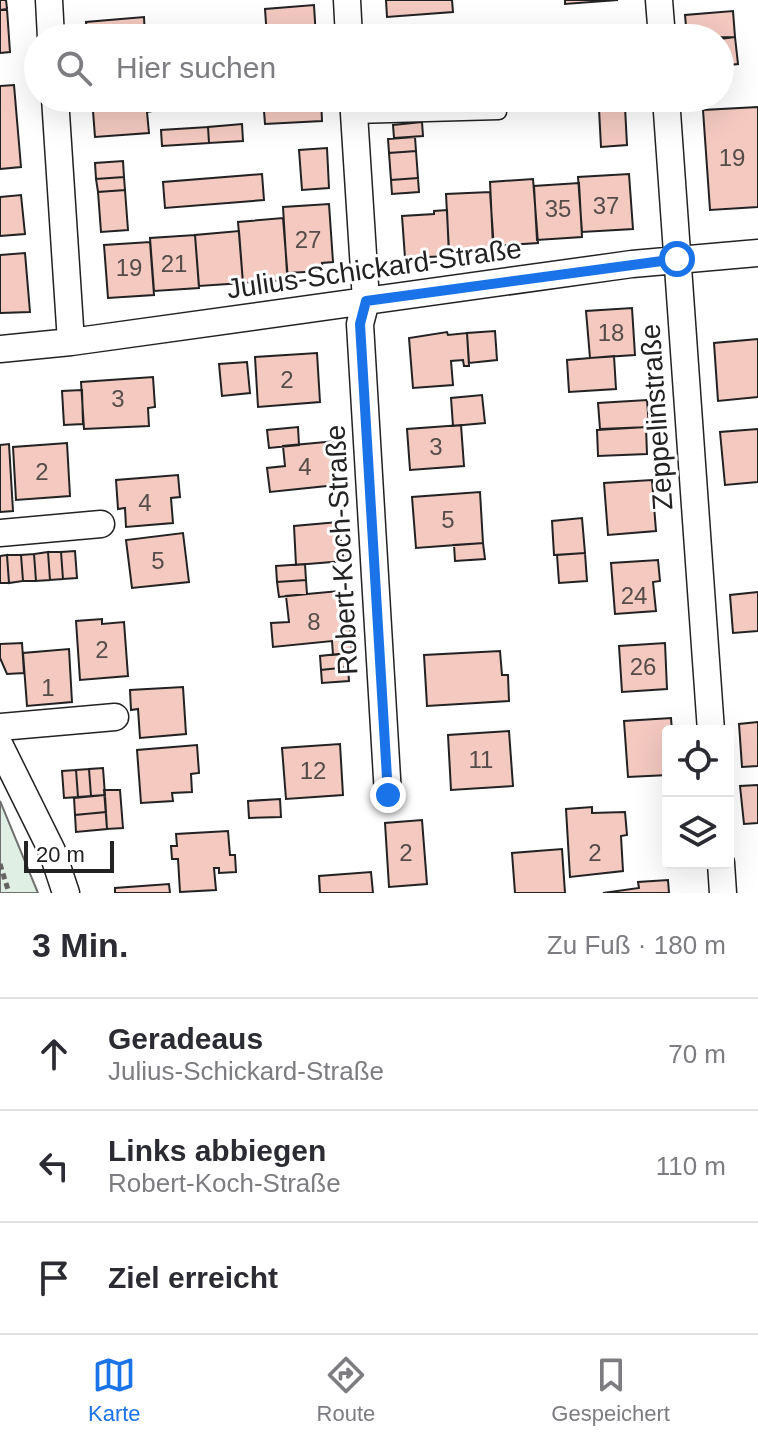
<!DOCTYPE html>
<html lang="de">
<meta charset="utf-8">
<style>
:root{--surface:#fff;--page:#f2f2f3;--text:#2b2b33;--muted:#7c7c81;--line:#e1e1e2;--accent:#1a73e8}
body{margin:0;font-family:Arial,sans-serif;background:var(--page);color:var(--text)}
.controls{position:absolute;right:24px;bottom:24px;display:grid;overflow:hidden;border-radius:8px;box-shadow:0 8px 32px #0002}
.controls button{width:72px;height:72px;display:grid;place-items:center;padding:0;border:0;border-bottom:2px solid var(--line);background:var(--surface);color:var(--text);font:40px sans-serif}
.scale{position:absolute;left:24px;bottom:20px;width:90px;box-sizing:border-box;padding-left:8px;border:4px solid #222;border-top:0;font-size:22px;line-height:28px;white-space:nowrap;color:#222;-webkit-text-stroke:6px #fff;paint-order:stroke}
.stop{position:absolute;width:24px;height:24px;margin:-18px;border:6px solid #1a73e8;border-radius:50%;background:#fff}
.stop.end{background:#1a73e8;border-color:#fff;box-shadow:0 2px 8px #0008}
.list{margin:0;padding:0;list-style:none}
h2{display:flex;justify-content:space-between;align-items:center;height:104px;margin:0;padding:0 32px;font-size:34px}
h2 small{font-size:26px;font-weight:400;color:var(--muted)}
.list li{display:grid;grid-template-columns:52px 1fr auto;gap:24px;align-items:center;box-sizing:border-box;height:112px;padding:0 32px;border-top:2px solid var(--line)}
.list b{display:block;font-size:30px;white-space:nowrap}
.list p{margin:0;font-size:26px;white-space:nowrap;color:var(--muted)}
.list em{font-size:26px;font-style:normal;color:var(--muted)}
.icon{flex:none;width:44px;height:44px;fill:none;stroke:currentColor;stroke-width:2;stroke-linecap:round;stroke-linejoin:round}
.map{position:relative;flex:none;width:758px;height:893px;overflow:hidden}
.search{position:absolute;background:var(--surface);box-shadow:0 8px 32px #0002;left:24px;right:24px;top:24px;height:88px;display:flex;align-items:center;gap:20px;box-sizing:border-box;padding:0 28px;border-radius:44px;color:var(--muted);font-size:30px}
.sheet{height:440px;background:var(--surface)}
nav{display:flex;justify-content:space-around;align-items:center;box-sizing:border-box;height:112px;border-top:2px solid var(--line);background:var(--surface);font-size:22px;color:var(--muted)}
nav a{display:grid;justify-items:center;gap:4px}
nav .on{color:var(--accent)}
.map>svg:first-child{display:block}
</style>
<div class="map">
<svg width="758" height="893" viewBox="0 0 758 893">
<rect width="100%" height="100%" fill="#fff"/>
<path fill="#e0efe3" stroke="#6f6f6f" stroke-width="2" d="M0,801l38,92h-38z"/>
<path fill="#f3c9c0" stroke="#222" stroke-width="2" d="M0,0h6l1,9 -7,1z
M386,0h66l1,12 -66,5z
M565,0h53l-53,4z
M314,5l2,33h-49l-2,-29z
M7,9l3,43 -10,1v-43z
M733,11l2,26 -48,1 -2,-23z
M144,17l1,21h-57l-2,-16z
M618,27l1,11h-47l-1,-7z
M735,37l3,27 -18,2v-27z
M14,85l7,82 -21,2v-83z
M92,98h60l1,13 -6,1 2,21 -54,4z
M263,98h58l1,23 -57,3z
M506,98h34v2l-33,3z
M625,107l2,38 -26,2 -2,-38z
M758,107v100l-48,3 -7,-100z
M422,122l1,14 -29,2 -1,-13z
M242,124l1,17 -34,2 -1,-16z
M208,127l1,16 -47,3 -1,-16z
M415,137l1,14 -27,2 -1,-14z
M327,148l2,40 -27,2 -3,-40z
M416,151l2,27 -27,2 -2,-27z
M123,161l1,16 -28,2 -1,-16z
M262,174l2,26 -99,8 -2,-26z
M629,174l4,55 -51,3 -4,-55z
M124,177l1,13 -27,2 -2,-13z
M418,178l1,14 -27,2 -1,-14z
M533,179l5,64 -45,3 -3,-64z
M579,183l3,54 -45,3 -3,-54z
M125,190l3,40 -27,2 -3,-40z
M490,192l4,57 -45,2 -3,-57z
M21,195l4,39 -25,2v-39z
M329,204l4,58 -11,1 1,8 -36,2 -4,-66z
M447,210l2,46 -44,2 -3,-42 32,-2v-3z
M283,218l5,62 -45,3 -5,-61z
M239,231l4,52 -44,3 -4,-51z
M195,235l4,53 -45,3 -4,-53z
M150,242l4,53 -46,3 -4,-53z
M25,253l5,59 -30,1v-58z
M632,308l3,47 -45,3 -4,-47z
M495,331l2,29 -28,3 -2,-30z
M447,332l1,3 19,-2 2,33h-5l-1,-6 -12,1 2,24 -40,3 -4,-50z
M758,339v58l-40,4 -4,-58z
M317,353l3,49 -62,5 -3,-50z
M614,356l2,33 -47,3 -2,-32z
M247,362l3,31 -28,3 -3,-32z
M153,377l2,30 -7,1 1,18 -65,3 -3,-47z
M82,390l1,34 -19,1 -2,-34z
M482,395l3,28 -32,3 -2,-28z
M647,400l2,27 -49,2 -2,-26z
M461,425l3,41 -54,4 -3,-41z
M298,427l1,18 -30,3 -2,-18z
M646,427l1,27 -49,2 -1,-26z
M758,429v53l-33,3 -5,-53z
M336,441l3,20 -6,1 3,23 -66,7 -3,-24 18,-2 -2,-20z
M67,443l3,53 -54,4 -3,-53z
M9,444l4,67 -13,1v-67z
M178,475l2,22 -9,1 2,25 -47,4 -1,-19 -7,1 -2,-29z
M652,480l4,51 -48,4 -4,-52z
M480,492l3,51 -67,5 -4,-51z
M582,518l3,35 -31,2 -2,-34z
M338,522l6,39 -48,4 -2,-39z
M183,533l6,49 -57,6 -6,-48z
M483,543l2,16 -30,2 -1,-16z
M75,551l2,27 -14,1 -2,-27z
M48,552l2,28 -14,1 -2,-27z
M48,552h13l2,27 -13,1z
M585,553l2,28 -28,2 -2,-28z
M34,554l2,27h-13l-2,-26z
M7,555l2,28h-9v-27z
M7,555h14l2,26 -14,2z
M658,560l2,21 -7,1 3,29 -41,3 -4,-51z
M305,564l1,16 -29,2 -1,-16z
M306,580l1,14 -28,3 -2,-15z
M339,591l3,27 7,-1 3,36 -19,2 -1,-14 -59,6 -2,-24 18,-1 -3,-26z
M758,592v39l-25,2 -3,-38z
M102,619v5l22,-2 4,54 -48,4 -4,-59z
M22,643l2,30 -17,1 -7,-16v-14z
M665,643l2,46 -45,3 -3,-46z
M69,649l3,53 -45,4 -4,-53z
M500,651l2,24h6l1,26 -82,5 -3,-51z
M347,653l1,14 -27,3 -1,-14z
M348,667l1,14 -27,2 -1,-13z
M183,687l3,47 -46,4 -2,-29 -7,1 -1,-20z
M671,718l1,13h-4v44l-40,2 -4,-56z
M758,722v44l-16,1 -3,-43z
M509,731l4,55 -62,4 -3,-55z
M340,744l3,51 -57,4 -4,-51z
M197,745l2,28 -8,1 1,18 -20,1 1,8 -32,2 -4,-53z
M103,768l2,27 -14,1 -2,-27z
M89,769l2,27 -13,1 -2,-27z
M76,770l2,27 -14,1 -2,-27z
M758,785v38l-14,1 -4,-38z
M104,790h16l3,38 -16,1z
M105,795l1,17 -31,3 -1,-17z
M280,799l1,18 -32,1 -1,-17z
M592,807v6l33,-1 2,23 -6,1 2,35 -53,6 -4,-68z
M106,812l1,17 -31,3 -1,-17z
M422,820l5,64 -38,3 -4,-64z
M228,831l2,24h5l1,17 -17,1v-5h-5l2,22 -36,2 -2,-33h-6l-1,-13h6l-1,-12z
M562,849l3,44h-50l-3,-40z
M371,872l2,21h-53l-1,-17z
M668,880l1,13h-66l36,-5 -1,-6z
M169,884l1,9h-55v-5z"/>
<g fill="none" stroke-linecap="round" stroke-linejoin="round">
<defs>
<path id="lane" d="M354,116l145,-4"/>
<path id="street" d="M49,0l2,38
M347,0l2,38
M659,0l3,38
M55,98l16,244
M353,98l13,203 -6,23 28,471
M666,98l45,633
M0,349l71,-7 561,-78 126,-11
M0,533l101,-9
M0,727l115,-10
M0,746l52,105 14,42
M721,863l2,30"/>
</defs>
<use href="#lane" stroke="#222" stroke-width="17"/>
<use href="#street" stroke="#222" stroke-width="29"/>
<path stroke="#646464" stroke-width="5" stroke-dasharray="6 4" stroke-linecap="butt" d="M0,864l9,29"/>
<use href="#lane" stroke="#fff" stroke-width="14"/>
<use href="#street" stroke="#fff" stroke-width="26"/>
</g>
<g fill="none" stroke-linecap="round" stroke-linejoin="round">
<path stroke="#1a73e8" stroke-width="10" d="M388,795l-28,-471 6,-23 311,-42"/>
</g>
<g text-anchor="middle" stroke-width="6" stroke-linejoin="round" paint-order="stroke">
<g font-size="24" fill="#564c4a">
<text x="732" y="166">19</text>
<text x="606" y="214">37</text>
<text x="558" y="217">35</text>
<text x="308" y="248">27</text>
<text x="174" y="272">21</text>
<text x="129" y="276">19</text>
<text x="611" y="341">18</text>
<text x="287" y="388">2</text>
<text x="118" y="407">3</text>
<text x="436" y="455">3</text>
<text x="305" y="475">4</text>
<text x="42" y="480">2</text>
<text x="145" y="511">4</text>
<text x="448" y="528">5</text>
<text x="158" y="569">5</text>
<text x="634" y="604">24</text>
<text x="314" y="630">8</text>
<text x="102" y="658">2</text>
<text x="643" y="675">26</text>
<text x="48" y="696">1</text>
<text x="481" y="768">11</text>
<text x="313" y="779">12</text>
<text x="406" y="861">2</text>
<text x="595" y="861">2</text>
</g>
<g font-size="28" fill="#222" stroke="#fff">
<text transform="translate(374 268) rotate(-8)" y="10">Julius-Schickard-Straße</text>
<text transform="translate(656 417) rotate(-94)" y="10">Zeppelinstraße</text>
<text transform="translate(341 550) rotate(-93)" y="10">Robert-Koch-Straße</text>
</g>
</g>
</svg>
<div class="controls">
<button><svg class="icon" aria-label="locate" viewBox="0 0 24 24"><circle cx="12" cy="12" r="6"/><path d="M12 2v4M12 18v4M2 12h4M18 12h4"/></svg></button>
<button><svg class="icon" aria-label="layers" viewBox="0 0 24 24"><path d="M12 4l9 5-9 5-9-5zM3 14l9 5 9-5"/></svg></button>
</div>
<div class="scale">20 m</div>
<div class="stop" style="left:677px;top:259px"></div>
<div class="stop end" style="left:388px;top:795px"></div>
<div class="search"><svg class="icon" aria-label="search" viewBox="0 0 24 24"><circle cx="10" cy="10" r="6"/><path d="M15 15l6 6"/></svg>Hier suchen</div>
</div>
<section class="sheet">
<h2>3 Min.<small>Zu Fuß · 180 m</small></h2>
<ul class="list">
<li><svg class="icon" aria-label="ahead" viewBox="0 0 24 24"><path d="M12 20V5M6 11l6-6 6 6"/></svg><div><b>Geradeaus</b><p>Julius-Schickard-Straße</p></div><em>70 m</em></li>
<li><svg class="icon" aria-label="left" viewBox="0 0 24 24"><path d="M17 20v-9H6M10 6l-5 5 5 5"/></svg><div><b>Links abbiegen</b><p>Robert-Koch-Straße</p></div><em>110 m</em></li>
<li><svg class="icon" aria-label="arrive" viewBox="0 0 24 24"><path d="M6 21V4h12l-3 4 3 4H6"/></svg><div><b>Ziel erreicht</b></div></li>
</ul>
</section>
<nav>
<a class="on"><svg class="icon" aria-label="map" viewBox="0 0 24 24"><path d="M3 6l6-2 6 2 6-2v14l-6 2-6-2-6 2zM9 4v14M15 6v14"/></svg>Karte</a>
<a><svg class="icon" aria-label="directions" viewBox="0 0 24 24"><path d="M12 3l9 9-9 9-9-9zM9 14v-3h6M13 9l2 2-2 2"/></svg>Route</a>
<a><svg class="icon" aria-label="saved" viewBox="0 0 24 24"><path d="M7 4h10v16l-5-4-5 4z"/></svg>Gespeichert</a>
</nav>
